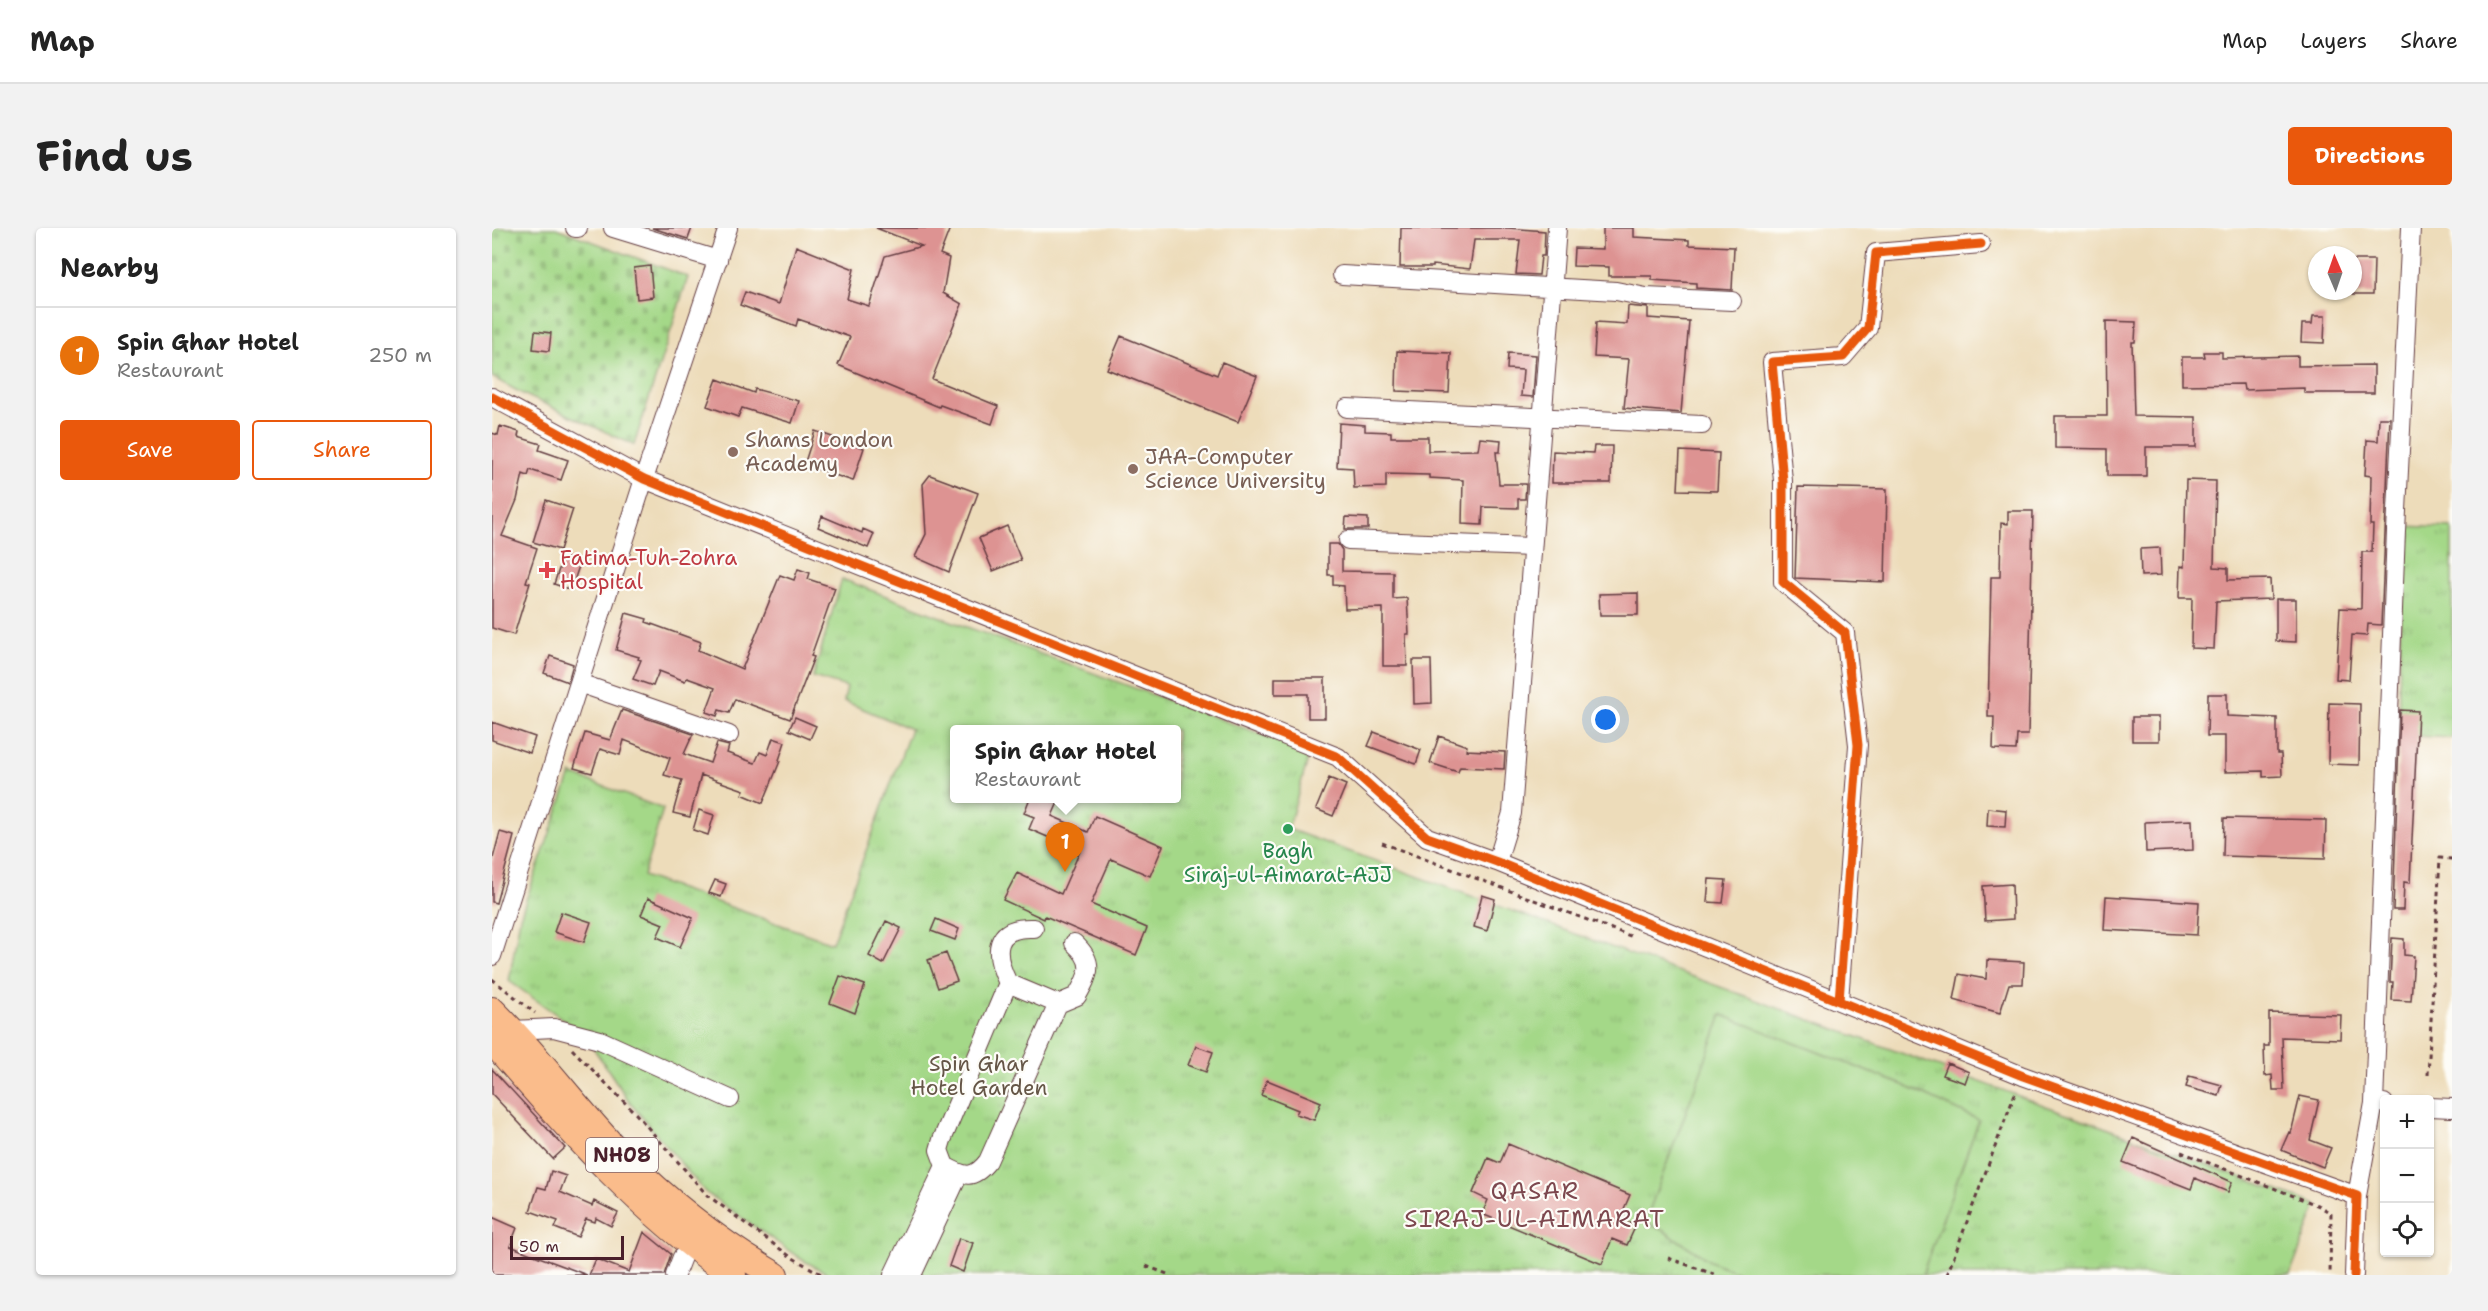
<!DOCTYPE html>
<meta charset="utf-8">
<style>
:root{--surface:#fff;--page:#f2f2f2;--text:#222;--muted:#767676;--line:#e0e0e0;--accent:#ea580c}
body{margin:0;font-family:"Shantell Sans",sans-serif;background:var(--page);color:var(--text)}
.controls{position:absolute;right:18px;bottom:18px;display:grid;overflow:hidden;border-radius:6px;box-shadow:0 2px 4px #0004}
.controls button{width:54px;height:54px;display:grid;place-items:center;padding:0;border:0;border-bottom:2px solid var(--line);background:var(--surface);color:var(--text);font:30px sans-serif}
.compass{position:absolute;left:1816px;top:18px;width:54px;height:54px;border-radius:50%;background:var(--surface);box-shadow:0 2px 4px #0004;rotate:358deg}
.scale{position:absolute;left:18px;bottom:15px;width:114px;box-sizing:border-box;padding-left:6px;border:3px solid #4a1f2b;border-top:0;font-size:16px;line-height:21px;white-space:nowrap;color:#4a1f2b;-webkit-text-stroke:4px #fdfcf7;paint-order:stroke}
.you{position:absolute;left:1114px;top:492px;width:21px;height:21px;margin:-15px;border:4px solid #fff;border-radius:50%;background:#1a73e8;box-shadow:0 0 0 9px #1a73e833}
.badge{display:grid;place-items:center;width:39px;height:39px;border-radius:50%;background:var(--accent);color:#fff;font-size:20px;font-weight:700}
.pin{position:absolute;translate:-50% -50px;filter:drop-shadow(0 2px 3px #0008)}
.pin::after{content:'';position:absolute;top:32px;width:21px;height:18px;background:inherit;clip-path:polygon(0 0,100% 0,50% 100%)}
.popup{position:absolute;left:458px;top:497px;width:231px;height:78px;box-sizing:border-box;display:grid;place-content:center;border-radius:6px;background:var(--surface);filter:drop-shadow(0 2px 4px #0005);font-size:20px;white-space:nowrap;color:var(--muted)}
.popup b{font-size:22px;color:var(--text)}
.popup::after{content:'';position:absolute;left:50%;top:100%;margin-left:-12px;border:12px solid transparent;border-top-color:var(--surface)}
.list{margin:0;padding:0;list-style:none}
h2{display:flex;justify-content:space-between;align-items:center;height:78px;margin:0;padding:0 24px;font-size:26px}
h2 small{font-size:20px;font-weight:400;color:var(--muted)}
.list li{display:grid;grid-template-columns:39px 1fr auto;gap:18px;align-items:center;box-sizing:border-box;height:96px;padding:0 24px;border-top:2px solid var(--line)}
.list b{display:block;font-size:22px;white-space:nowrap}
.list p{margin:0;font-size:20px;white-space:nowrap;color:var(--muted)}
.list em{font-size:20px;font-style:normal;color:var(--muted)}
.actions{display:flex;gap:12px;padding:18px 24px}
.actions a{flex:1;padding:14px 0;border:2px solid var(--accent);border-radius:6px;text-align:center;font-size:21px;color:var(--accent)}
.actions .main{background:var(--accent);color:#fff}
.icon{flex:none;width:33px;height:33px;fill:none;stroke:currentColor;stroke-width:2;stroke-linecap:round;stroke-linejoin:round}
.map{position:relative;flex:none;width:1960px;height:1047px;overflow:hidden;border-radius:6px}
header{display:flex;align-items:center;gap:36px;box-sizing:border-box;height:84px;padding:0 30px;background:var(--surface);border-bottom:2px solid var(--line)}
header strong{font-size:28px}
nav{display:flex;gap:33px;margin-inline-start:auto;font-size:21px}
.intro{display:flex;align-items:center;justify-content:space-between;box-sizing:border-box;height:144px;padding:0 36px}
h1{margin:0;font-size:42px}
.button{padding:15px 27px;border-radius:6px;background:var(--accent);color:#fff;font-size:21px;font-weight:700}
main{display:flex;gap:36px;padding:0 36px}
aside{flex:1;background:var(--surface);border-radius:6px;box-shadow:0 2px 4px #0004}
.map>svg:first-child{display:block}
</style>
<header>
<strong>Map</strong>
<nav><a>Map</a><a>Layers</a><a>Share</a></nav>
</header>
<div class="intro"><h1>Find us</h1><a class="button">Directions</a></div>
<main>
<aside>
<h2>Nearby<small></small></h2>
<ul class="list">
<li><span class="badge" style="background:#e8710a">1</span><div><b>Spin Ghar Hotel</b><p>Restaurant</p></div><em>250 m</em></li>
</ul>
<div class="actions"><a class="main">Save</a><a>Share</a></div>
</aside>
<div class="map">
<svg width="1960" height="1047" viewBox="0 0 1960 1047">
<defs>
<pattern id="cemetery-stones" width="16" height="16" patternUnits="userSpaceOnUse" patternTransform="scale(1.5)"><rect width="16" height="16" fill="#a4d888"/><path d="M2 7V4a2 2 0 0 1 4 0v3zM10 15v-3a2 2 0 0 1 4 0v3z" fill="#8fb976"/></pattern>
<pattern id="park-tufts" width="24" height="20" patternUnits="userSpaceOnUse" patternTransform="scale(1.5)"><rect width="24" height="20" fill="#a4d888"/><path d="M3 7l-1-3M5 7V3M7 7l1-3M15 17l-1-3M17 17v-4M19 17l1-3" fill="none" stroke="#8fb976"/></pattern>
</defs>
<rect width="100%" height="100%" fill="#fdfcf7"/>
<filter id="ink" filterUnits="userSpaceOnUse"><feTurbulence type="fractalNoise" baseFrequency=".0167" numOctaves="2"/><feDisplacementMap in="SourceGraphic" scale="12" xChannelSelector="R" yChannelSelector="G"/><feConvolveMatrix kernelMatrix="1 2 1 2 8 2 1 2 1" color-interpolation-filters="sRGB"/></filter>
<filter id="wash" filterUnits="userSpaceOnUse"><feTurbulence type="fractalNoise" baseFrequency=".008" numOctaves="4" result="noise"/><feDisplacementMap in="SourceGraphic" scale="24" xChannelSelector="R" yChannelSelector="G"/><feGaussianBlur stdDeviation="1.35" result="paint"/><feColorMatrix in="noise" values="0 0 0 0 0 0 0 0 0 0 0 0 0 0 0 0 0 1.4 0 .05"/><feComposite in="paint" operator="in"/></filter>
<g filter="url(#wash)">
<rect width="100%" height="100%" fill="#eddcba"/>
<path fill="url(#cemetery-stones)" stroke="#777c5a" stroke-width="1.5" d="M0,0h64l132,49 -54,168 -111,-51 -31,-17z"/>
<path fill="url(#park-tufts)" stroke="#777c5a" stroke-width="1.5" fill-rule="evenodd" d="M1911,298l49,2v210l-54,-3z
M350,351l122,47 346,126 -22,77 1029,376 -27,70h-1460l-29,-16 -96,-67 -74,-88 -47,-70 -75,-53 11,-64 51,-143 92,35 -20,67 189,67 79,-214 -67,-28 3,-14 -34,-10zM462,502h222v68h-222z"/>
<path fill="#a4d888" stroke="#777c5a" stroke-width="1.5" d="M1230,787l181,70 76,35 -57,155h-178l-34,-14 -46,-30 -19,-9z"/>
<g id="blocks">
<path fill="#dd9392" d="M160,0h40l-4,11z
M384,0h74l-10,26 9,4 -6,35 19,11 -30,75 66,27 -6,18 -52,-19 -1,2 -101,-42 12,-28 -52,-18 -2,7 -56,-21 5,-13 34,12 17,-58 58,23 -7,30 22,7 16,-50 37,-10z
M909,0h107l37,3 -1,25h-3l-2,19 -23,-1 4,-34h-46l-4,29 -37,-4v2h-33z
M1111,0h31v9l55,3v5l45,2 -2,43 -36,-2v-5l-44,-3v-4h-43v-9l-36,-1 1,-18 29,1z
M1861,32h21l-1,34h-20z
M158,38l3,31 -16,2 -3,-31z
M1136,78l20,2v10l41,3 -8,92 -57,-5 5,-49 -35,-2 2,-35 31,2z
M1821,88h12l-1,27 -23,-1 1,-18h10z
M1614,93l30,1 -1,20h-3l2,74 62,1v30h-50v29h-39v-27l-52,-1v-32h52z
M43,103l16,2 -2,18 -16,-2z
M629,108l96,39 5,-13 35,14 -19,46 -131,-53z
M905,123l54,2 -2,40 -53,-2z
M1712,124h18v6l76,-2v10l76,-1v28h-70v-5l-60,2 -1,-6 -61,1v-28h23z
M1016,125l28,2 -3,42 -12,-1 2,-26 -16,-1z
M225,151l37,14 1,-4 44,12 -7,22 -50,-15 -4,9 -31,-11z
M1887,190h11l-9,207 -13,-1 -1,12 -15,-1 -3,45 -13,-1 4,-71 21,1 1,-57h10l1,-27h-3l1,-49 -6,-1 2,-35 11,1z
M847,195l26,2v6l26,1v5h37v14l50,-1 2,-12 21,2 -1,12h-4l3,32h27l-1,15h-7v9l-35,-1 -1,18 -20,-1 1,-44 -34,-2v-3l-43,-1v13l-32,1 -1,-20 -16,-1z
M8,198l19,6 -1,5 23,7 -2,6 29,10 -7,20 -31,-10 -2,6 -5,-2 -6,26 -15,36 35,12 -11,34 4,1 -16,52 -22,-7v-195l6,2z
M323,203l49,17 -11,33 -49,-16z
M1102,218h18l-1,37h-59l1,-32 40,2z
M1188,223l39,2 -2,38 -39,-1z
M438,247l48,18 -29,79 -34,-15 11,-23 -3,-50z
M1694,252l30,1 -2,86 14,1v12l42,-1 1,20 -55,2 -2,48 -23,-1 1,-50h-13l1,-32 4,1z
M1306,259l89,2 -2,93 -90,-4z
M54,272l27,9 -13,41 -27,-8z
M1516,283h25l-5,224h-11l-1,15 -23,-1 1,-32h-6l3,-140h9l1,-54 7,1z
M330,288l40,17 1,-4 11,5 -6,14 -50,-21z
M854,289l22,1v11h-23z
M515,298l14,34 -28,11 -14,-33z
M836,316h10l4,6v21l51,1v27l14,-1 2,36h-3l1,32h-24v-58l-38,1 -1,-23 -11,-1v-10h-5z
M1668,320l1,27 -20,1 -1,-27z
M71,329l17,6 -9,27 -17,-6z
M306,341l12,4 -2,6 27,9 -24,68 3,1 -24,62 -55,-20 -6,14 -10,-3 -2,6 -11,-4 9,-24 -28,-10 -2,3 -26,-10 -6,15 -20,-7 8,-19 -3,-1 1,-2 -23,-7 10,-37 21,6 -1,3 55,20 -3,8 44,19 38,-94 14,5z
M1146,365v22h-38l-1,-21z
M1784,371h20v43l-20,-1z
M58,428l23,8 -5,18 -24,-9z
M921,432h18l1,43 -18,1z
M783,450h50v40h-17v-24h-33z
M1716,466h19v22l50,2v36h4l1,22 -19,1v-6l-38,1v-36h-18z
M1837,475l31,1 -1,61 -31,-1z
M130,482l71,24 -9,20 26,9 7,-20 12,3 -2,7 28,10 5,-11 7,3 6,-17 12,4 -6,18 1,1 -17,42 -21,-9 2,-4 -43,-15 -11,42 -17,-4 9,-33 -18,-5 6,-17 -46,-18 -4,15 -20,-6 -8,24 -18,-5 11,-35 25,7z
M1908,482l18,1 -8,172 -6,-1 -1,28h-10z
M303,489l21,9 -6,13 -21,-9z
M1640,489h27v24h-27z
M0,494l43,15 -5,16 -38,-13z
M882,504l47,18 -5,14 -48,-18z
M947,508l28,10 -1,4 39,2 -1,17 -44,-2 -2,5 -28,-9z
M837,550l17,7 -13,31 -17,-7z
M538,570h30l-8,18 36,16 7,-16 68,30 -13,30 -39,-17 -20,45 56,24 -11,27 -91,-39 -1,3 -41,-19 14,-27 44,21 19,-43 -51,-22 5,-12 -10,-4z
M1496,580l18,2 -1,17 -18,-1z
M207,582l15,5 -6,20 -15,-5z
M1732,590l102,2 -1,39 -102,-3z
M1700,592l1,30 -47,2 -1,-30z
M8,604l14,4 -18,67 -4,-1v-40z
M1217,651l17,1 -3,23 -16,-1z
M223,652l11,4 -5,13 -12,-4z
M1520,656l1,35 -28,2 -2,-35z
M990,667l13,4 -8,32 -13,-4z
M1614,668l93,6 -2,33 -93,-5z
M156,670l45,20 -13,29 -23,-10 6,-13 -22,-9z
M69,684l30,10 -7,20 -30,-10z
M444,691l23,10 -4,11 -24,-9z
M394,693l15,7 -18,36 -14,-8z
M1900,710l12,1v16l10,1 -3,45 -19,-1 1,-18h-3z
M454,725l11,28 -19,7 -10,-28z
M1495,732l37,2 -1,22h-14l-9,29 -46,-13 5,-26 27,5z
M348,748l25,9 -10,28 -25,-10z
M1777,785l72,2 -1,24 -58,-2 2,53h-11l-1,-15 -7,1 -1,-30h5z
M704,818l17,6 -7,20 -18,-7z
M1455,835l22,9 -4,11 -23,-8z
M0,841l73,79 -12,11 -61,-65z
M1697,848l33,9 -3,11 -33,-9z
M775,852l54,22 -7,18 -18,-6 2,-4 -37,-15z
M1808,868l19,4 -9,40 21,8 -8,19 -42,-17 8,-18 2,1z
M1641,910l99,44 -4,10 -33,-14 -4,11 -68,-27z
M1016,916l122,51 -10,23 16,7 -9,20 -15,-6 -10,25 -120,-50 6,-14 -15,-7 15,-35 12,5z
M59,943l15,5 -6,16 32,14 2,-5 24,12 -7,13 -15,-8 -1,4 -9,-3 -8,18 -23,-9 3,-7 -28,-10 8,-24 8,2z
M0,989l25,11 -7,18 77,29h-95z
M152,1004l27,22 -7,21h-75l7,-16 33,13z
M467,1010l14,5 -10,29 -14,-6z"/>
</g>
</g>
<g filter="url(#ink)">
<use href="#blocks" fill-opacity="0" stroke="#623b40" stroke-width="1.5"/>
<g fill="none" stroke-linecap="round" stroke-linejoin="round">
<defs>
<path id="minor" d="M83,0h3
M121,0l105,32
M850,47l274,16 30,6 86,4
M0,169l152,82 694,278 89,80 70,25 526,214 334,120 -3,79
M855,180l355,17
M856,312l184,7
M87,455l150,52
M1005,634l15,-49 45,-585
M542,700c-41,-2 -41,25 -26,55l50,21 19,-8c13,-23 18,-34 -3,-53
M0,728l152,-477 84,-251
M516,755l-66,157 -3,10 6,16c20,11 28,14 43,-5l70,-157
M1347,773l19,-256 -13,-112 -62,-51v-101l-11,-119 71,-5 25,-29 8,-75 105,-9
M21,802l41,-2 46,12 130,59
M1882,875l22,-572 15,-303
M1938,879l22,1
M1865,968l17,-93h10
M183,1047l7,-18
M401,1047l52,-109
M420,1047l47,-101"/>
<path id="highway" d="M0,782c47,46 85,100 131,147 45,45 97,86 152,118
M0,813c74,85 147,171 241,234"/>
</defs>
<use href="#minor" stroke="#623b40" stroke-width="20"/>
<use href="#highway" stroke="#623b40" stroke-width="28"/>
<path stroke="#623b40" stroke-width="3" stroke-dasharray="4.5 4.5" stroke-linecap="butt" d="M890,615l251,94
M0,751l43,34
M80,821l64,65 71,81 84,62 32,18
M1936,847l12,-217 12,1
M1689,924l136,53 14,8 -1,62
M1176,1030l48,17
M654,1038l24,9
M1455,1047l69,-184"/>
<use href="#minor" stroke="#fff" stroke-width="18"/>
<use href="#highway" stroke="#fabc8b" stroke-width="26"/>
<defs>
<path id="cycleway" d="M0,169l152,82 694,278 89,80 70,25 526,214 334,120 -3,79
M1347,773l19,-256 -13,-112 -62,-51v-101l-11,-119 71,-5 25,-29 8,-75 105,-9"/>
</defs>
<use href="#cycleway" stroke="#fdfcf7" stroke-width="13"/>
<use href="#cycleway" stroke="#e8590c" stroke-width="9"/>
</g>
</g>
<g fill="#8d6e63" stroke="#fdfcf7" stroke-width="2">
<circle cx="241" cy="224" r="6"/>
<circle cx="641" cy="241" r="6"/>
</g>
<path fill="#e0444e" stroke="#fdfcf7" stroke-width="2" d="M52 333h6v6h6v6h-6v6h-6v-6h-6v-6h6z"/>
<circle fill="#2e9e5b" stroke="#fdfcf7" stroke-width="2" cx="796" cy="601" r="6"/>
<g text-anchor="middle" stroke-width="4.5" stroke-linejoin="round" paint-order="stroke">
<rect fill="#fdfcf7" stroke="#806168" stroke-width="1.5" x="94" y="910" width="72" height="34" rx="4.5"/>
<g font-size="20" font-weight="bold" fill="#4a1f2b">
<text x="130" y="934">NH08</text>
</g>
<g font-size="21" fill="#785e54" stroke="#fdfcf7" text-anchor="start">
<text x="253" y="219">Shams London<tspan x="253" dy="24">Academy</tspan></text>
<text x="653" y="236">JAA-Computer<tspan x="653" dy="24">Science University</tspan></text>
</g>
<g font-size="21" fill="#be3a42" stroke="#fdfcf7" text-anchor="start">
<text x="68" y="337">Fatima-Tuh-Zohra<tspan x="68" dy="24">Hospital</tspan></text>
</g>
<g font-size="21" fill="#27864d" stroke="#fdfcf7">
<text x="796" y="630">Bagh<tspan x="796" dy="24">Siraj-ul-Aimarat-AJJ</tspan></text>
</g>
<g font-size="21" fill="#655647" stroke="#fdfcf7">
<text x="487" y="843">Spin Ghar<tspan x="487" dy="24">Hotel Garden</tspan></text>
</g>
<g font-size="24" letter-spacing="1.5" fill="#7d484f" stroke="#fdfcf7">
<text x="1043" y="971">QASAR<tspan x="1043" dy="28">SIRAJ-UL-AIMARAT</tspan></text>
</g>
</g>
</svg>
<div class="controls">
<button>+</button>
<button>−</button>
<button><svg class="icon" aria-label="locate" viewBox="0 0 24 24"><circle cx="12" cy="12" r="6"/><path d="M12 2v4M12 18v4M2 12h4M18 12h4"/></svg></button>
</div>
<svg class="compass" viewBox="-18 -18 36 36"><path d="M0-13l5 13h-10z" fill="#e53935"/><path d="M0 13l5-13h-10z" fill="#767676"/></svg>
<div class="scale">50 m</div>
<div class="you"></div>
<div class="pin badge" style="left:573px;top:644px;background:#e8710a">1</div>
<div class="popup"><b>Spin Ghar Hotel</b>Restaurant</div>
</div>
</main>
